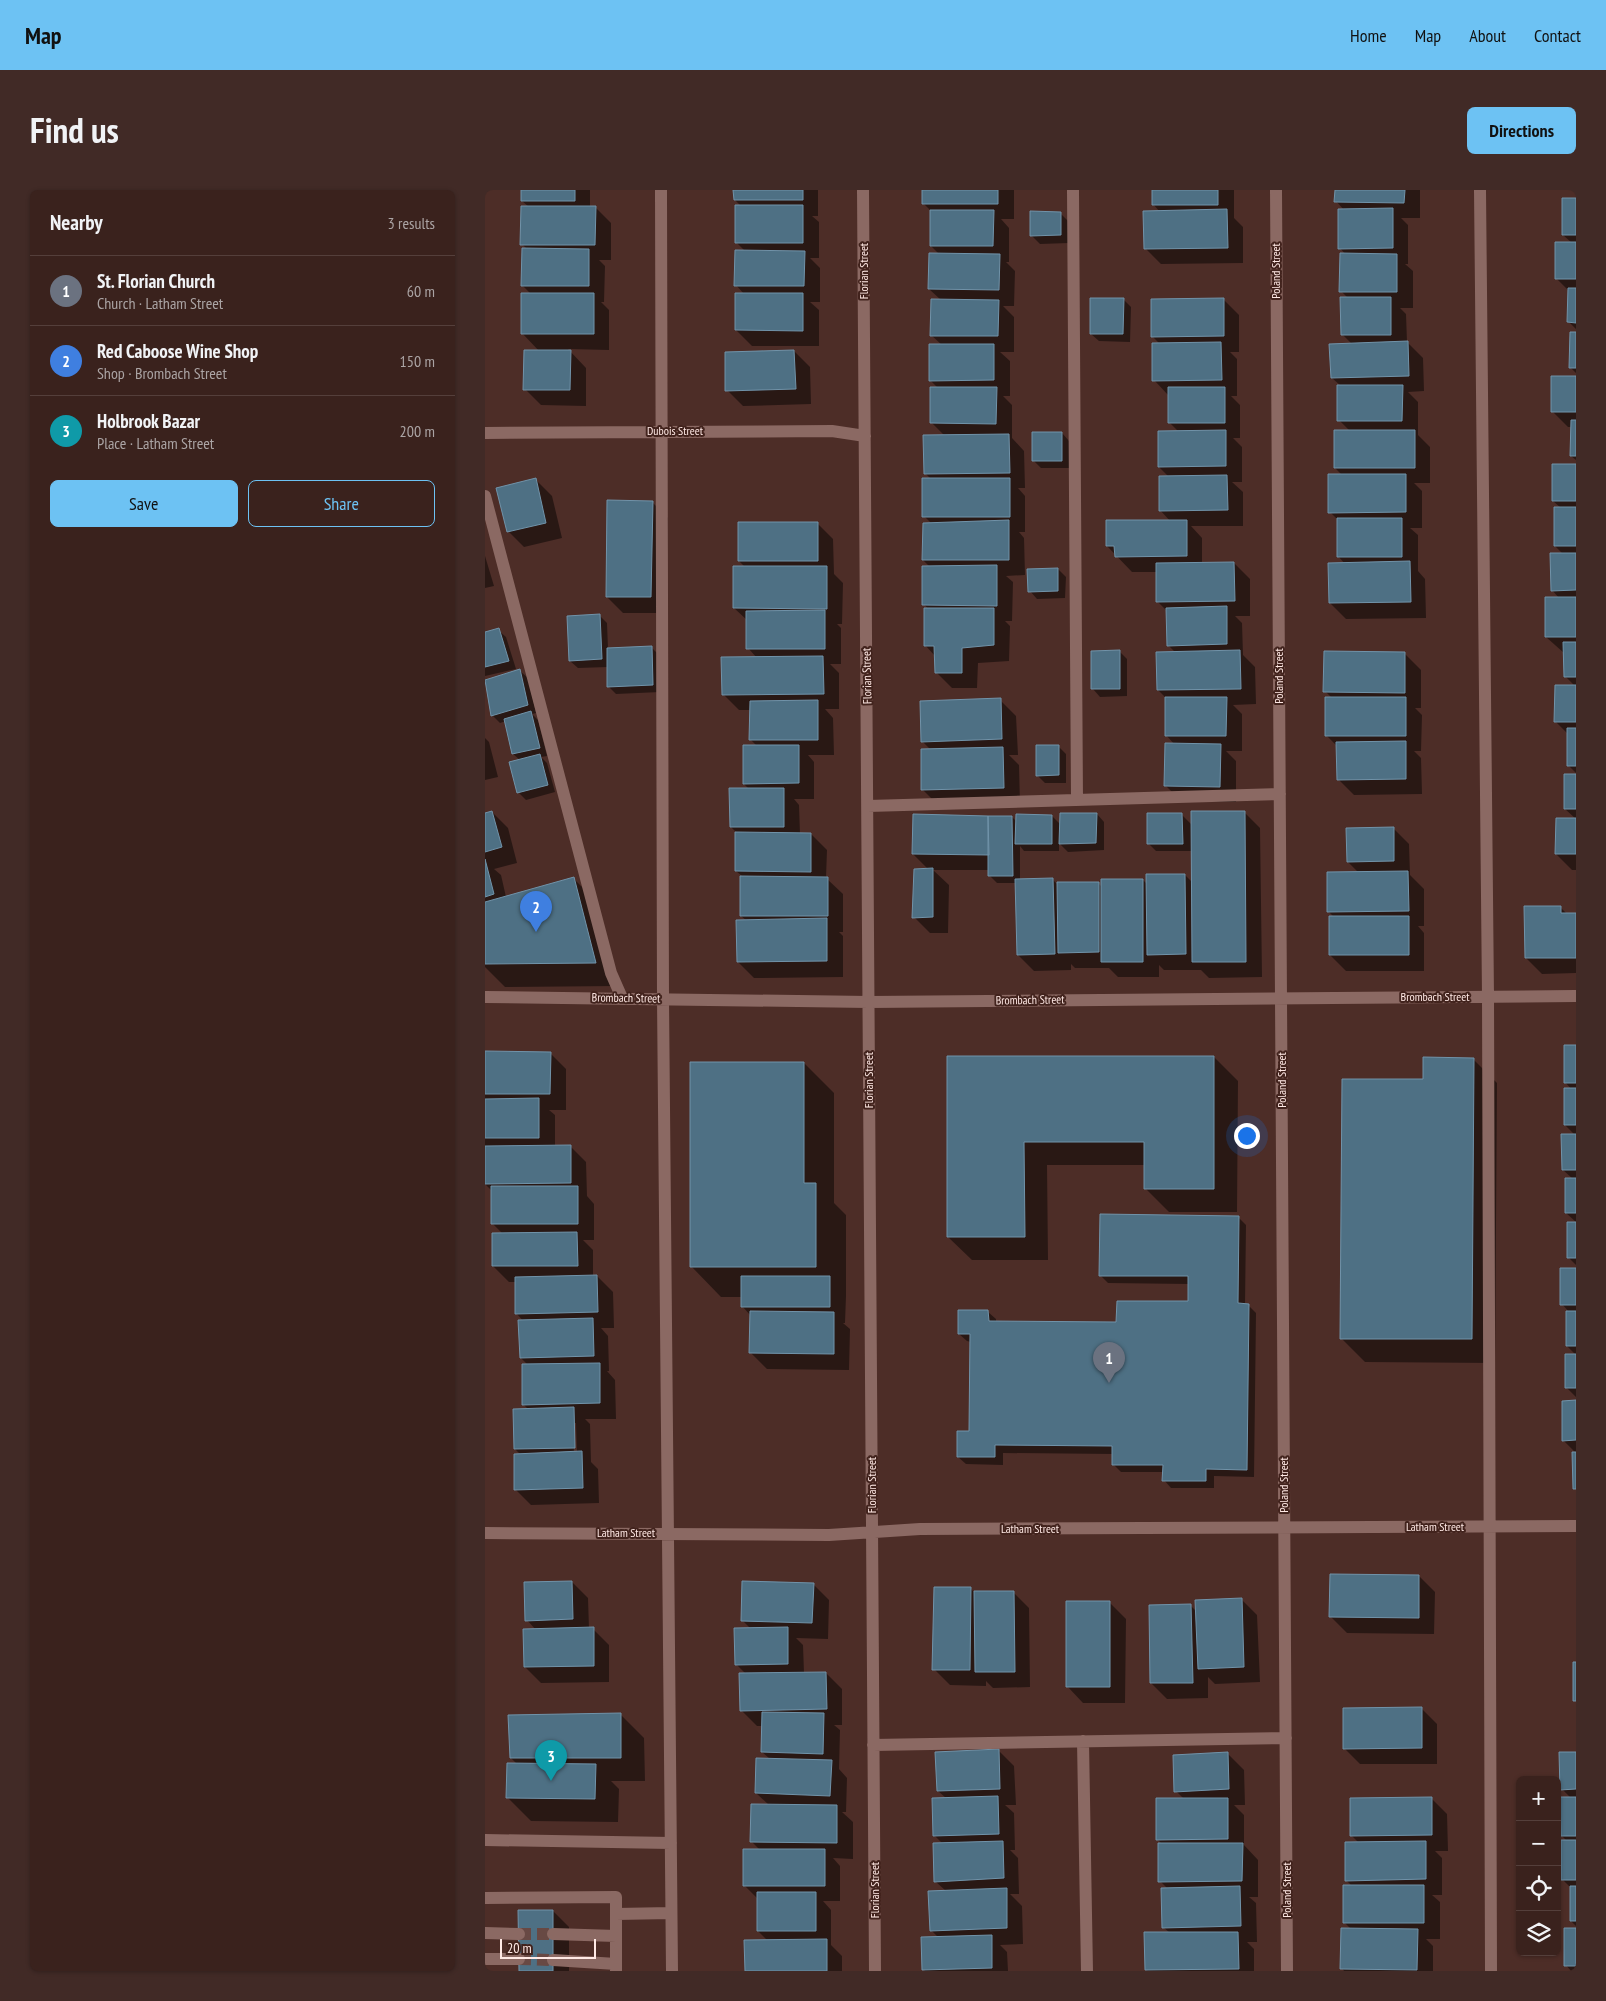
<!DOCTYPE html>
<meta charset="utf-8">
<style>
:root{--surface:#3a221d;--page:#412a26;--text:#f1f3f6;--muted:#aba4a4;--line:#543f3b;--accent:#6dc2f3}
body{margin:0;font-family:"PT Sans Narrow",sans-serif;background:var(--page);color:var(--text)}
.controls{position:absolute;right:15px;bottom:15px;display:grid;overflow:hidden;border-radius:8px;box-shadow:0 1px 4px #0004}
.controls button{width:45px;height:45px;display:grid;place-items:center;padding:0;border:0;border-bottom:1px solid var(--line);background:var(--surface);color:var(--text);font:25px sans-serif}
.scale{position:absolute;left:15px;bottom:12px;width:96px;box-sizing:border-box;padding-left:5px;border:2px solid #ffe9e5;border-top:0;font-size:14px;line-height:18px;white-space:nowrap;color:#ffe9e5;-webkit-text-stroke:4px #42231d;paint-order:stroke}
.you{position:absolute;left:761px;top:945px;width:18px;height:18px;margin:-12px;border:4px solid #fff;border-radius:50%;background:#1a73e8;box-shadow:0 0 0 8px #1a73e833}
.badge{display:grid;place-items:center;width:32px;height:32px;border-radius:50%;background:var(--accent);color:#fff;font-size:16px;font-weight:700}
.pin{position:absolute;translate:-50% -41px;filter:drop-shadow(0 1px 2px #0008)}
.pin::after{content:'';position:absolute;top:26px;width:18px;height:15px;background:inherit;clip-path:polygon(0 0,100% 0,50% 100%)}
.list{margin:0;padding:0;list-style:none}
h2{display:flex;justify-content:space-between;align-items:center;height:65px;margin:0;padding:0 20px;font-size:21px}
h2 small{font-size:16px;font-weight:400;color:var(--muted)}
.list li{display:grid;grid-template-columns:32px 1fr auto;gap:15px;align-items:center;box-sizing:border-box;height:70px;padding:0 20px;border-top:1px solid var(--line)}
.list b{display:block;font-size:19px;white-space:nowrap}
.list p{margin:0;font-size:16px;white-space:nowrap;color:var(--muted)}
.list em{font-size:16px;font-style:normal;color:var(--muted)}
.actions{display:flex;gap:10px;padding:15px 20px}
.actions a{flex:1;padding:11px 0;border:1px solid var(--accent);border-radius:8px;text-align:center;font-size:18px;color:var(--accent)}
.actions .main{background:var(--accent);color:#111}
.icon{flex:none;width:28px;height:28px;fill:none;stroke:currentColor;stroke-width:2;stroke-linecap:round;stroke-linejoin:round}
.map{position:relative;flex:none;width:1091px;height:1781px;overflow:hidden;border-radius:8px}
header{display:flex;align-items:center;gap:30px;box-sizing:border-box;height:70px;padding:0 25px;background:var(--accent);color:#111}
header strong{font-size:24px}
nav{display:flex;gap:28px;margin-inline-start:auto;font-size:18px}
.intro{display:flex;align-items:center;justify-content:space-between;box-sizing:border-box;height:120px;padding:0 30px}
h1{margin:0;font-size:35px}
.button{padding:12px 22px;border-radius:8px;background:var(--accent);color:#111;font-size:18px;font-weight:700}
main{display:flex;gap:30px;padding:0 30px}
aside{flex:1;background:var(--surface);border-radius:8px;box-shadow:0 1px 4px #0004}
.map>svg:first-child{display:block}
</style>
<header>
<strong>Map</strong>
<nav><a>Home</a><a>Map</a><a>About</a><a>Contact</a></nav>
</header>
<div class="intro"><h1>Find us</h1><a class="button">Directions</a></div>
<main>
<aside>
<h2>Nearby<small>3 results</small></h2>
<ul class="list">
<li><span class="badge" style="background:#6b7280">1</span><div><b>St. Florian Church</b><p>Church · Latham Street</p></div><em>60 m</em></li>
<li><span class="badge" style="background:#3f7fe0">2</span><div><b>Red Caboose Wine Shop</b><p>Shop · Brombach Street</p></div><em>150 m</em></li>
<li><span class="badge" style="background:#0f9aa8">3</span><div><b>Holbrook Bazar</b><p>Place · Latham Street</p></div><em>200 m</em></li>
</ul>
<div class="actions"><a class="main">Save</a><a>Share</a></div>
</aside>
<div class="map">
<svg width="1091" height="1781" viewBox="0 0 1091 1781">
<rect width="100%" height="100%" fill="#4d2d27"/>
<path fill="#0007" fill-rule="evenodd" d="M37,0h68v17h5l16,16v37h-12l6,6 -1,36h-3l8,8v40l-41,-1 18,19v38l-45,-1 -16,-16 15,-37 -18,-19 9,-39 -9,-9 5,-36 -5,-5 7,-37 -7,-6z
M250,0h83v26h-6l7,6v36h-9l10,10v34h-10l9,8v36h-67l-16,-16 8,-36 -8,-9 10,-33 -9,-9 4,-37 -6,-6z
M438,0h91v29h-13l8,9v34h-3l9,9 -1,35h-11l11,11v35h-14l10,9v35h-7l9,9v33l12,13 1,37h-7l7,8v36h-6l5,6 1,37 -19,1 7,6 -1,39h-7l5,5 -1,35 -31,2 -1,25h-25l-16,-16 -1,-16 -10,-11 4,-35 -5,-6 6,-37 -7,-7 9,-36 -8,-8 7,-37 -6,-6 20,-37 -13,-13 7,-34 -9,-9 12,-35 -11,-10 10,-35 -12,-11 10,-35 -8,-8v-35l-8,-8z
M668,0h81v28l9,9v36l-82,1 -16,-16 15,-36 -7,-8z
M851,0h84v28h-19l7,7v39h-3l8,7v37h-13l6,6 1,28 16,16 1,33 -16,1 10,10v33l12,12v36h-16l8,8v37h-12l8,7v36l7,8 1,39 -80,1 -16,-16 15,-39 -7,-8v-36l-8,-8 13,-36 -8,-8 15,-37 -11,-11 2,-34 -9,-8 20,-34 -10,-10 6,-36 -7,-7 5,-36 -6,-7 4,-38 -8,-9z
M1091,9v130l-7,-7v-31l-13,-13 16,-35 -9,-8z
M575,23l8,8 1,22 -29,1 -8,-8z
M638,109l8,8 -1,35 -31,-1 -8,-7z
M738,109l16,16v37h-9l7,7v37h-6l9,9v33h-7l9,9v35h-10l11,10v34h-52l11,12v26l32,-1 16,16v37h-15l7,7 1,32 12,12 1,37 -23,1 9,9v37h-16l10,10v41h-54l-16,-16 9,-41 -9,-10v-37l-8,-8 17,-38 -7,-7 -1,-34 -9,-9 -1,-30h-25l-25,-26 64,-24 -11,-12 9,-33 -10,-10 20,-35 -10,-10v-26l-15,-16 6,-36 -7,-7z
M1091,143v40l-6,-6z
M309,161l16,16 1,37 -68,2 -16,-16z
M1091,188v82l-5,-4 1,-29h-4l-16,-16z
M577,243l7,8 1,27h-29l-7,-7z
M1091,275v308l-8,-8v-31l-12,-12 19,-36 -10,-10 -1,-23 -18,-16 13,-39 -7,-8 12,-35 -9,-9 6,-38 -8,-7z
M51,290l16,16 10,42 -38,9 -16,-16z
M167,312l16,16 -2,95h-43l-16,-16z
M332,333l16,16 1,35 9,9 -1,41h-5l4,4v36h-11l9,9v36h-14l8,9 1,37h-26l6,7v37h-20l5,6 1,29h11l16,16 -1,28 17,16v38h-4l4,4v41l-89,1 -16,-16 9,-41 -6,-5 1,-40 -6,-5v-39l-5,-5 18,-38 -5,-5 13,-38 -6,-6v-30h-12l-16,-16 34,-36 -9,-10v-27l-14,-13 11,-41 -6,-6z
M0,366l9,30 -9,2z
M573,379l8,8 -1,21 -28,1 -7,-8z
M114,425l8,8 1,26 43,-2 8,8 1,37 -44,2 -8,-8v-19l-30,1 -8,-7z
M13,440l8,7 10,32 -31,7v-42z
M634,461l8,8v37l-27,1 -7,-8z
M920,464l16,16v38h-6l7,7 -1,36h-7l7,7 1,36 -68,1 -16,-16 -1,-33 -11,-11 6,-37 -7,-7z
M35,481l8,7 8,35 -4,1 6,6 9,36 -6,1 6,6 8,29 -29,8 -8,-8 2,-32 -7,-6 -7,-33 -6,2 -8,-8z
M515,510l16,16 2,39h-9l10,10 1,39 -81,2 -16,-16 8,-40 -9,-9z
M0,548l4,4 9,35 -13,3z
M574,557l7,7v29h-21l-7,-7z
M1091,585v95h-4l-16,-16 20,-35 -11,-10z
M7,622l16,16 9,35 -23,6 7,6 5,22 67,-19 24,24 21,84 -113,1 -20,-20v-153z
M759,622l16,16 2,149 -53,1 -8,-8h-37l-5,-5v12h-41l-9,-9h-34l-4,-4v6l-37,1 -16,-16 -2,-72h-19l-8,-8v-5h-56l16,15 -1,48h-18l-16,-16 14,-48 -15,-15 99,-37 5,5 35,-6 9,9 36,-11 7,8v28l-36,2 -9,-9v8h-35l-4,-5v34h33l4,4 41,-1 4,4 41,-7 5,5 37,-10 8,8 -1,-32h-36l-8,-8 34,-28 10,10z
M908,638l16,16 1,31 14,14v37h-6l6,7v38h-78l-16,-16 4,-38 -6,-6 31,-38 -11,-11z
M1075,717l8,8h8v58l-34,1 -16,-16z
M1091,856v176l-10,-9 7,-34 -10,-9 12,-35 -10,-10 7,-35 -7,-8z
M0,863h65l16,16v41h-17l6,5v31h15l16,16 1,34 7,8v36h-11l10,10v26h4l16,16 1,36h-13l7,8 1,35h-2l8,9 1,39h-31l5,5 1,38 7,7 1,34 -68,2 -16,-16 6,-34 -6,-6 14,-39 -6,-6 5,-39 -7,-7 3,-36 -7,-8 -1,-32h-7l-16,-16 10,-32 -10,-10v-32l-8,-8zM88,1233h3l1,31h-3z
M729,867l24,24 -1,131h-68l-24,-24 1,-23h-99l1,95h-76l-24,-23v-179z
M988,869l24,24 -2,280 -130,-1 -24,-24 83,-257z
M319,873l30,30v110l12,12v81l-1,27h-2l7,6 -1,41 -82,-1 -16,-16v-37l-9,-10v-9h-21l-30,-31z
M753,1027l8,8 -1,80h3l8,8 -2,164 -40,-1v12h-43l-7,-8v-8h-43l-8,-8 1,-10 -111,-1v12l-37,-1 -8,-7 12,-25 1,-90 -4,-1 -8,-7 29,-22 8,7v3l122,1 71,-20v-19l-81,-1 -8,-8z
M1091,1033v42l-8,-8z
M1091,1079v86l-9,-9 2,-34 -7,-8z
M1091,1166v41l-10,-10z
M1091,1212v51l-13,-13z
M934,1386l16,16 -1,42 -87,-1 -16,-16z
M87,1392l16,16 1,31h4l16,16v37l-68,1 -16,-16 11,-37 -9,-10z
M328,1394l16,16 -1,39 -32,-1 7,7 1,28h22l16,16v36h-8l6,5 -1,39 8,9 -1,34h-4l11,10v37l-20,-1 7,8v35h-17l8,9v35l11,11v15h-96l22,-30 -10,-10v-32l-14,-14 16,-35 -8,-8 17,-37 -13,-12 14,-34 -8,-7 1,-26h-6l-16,-16 5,-36 -10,-10 15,-35 -8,-8z
M486,1399l4,4 38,-1 16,16 1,79 -37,1 -7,-7v5l-36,-1 -16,-16z
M756,1409l16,16 3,67 -45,2 -7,-7v21l-41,1 -16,-16 40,-77 6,6z
M625,1413l16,16 -1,84h-42l-16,-17z
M936,1518l16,16v40h-77l-16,-16z
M135,1524l24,24 1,43h-34l8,8 -1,33 -87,-1 -23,-23 10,-33 -7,-7z
M513,1560l16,16 2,39h-11l9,8 1,37h-5l8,8 1,36h-9l12,12 1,38 -23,1 7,7 1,19h-83l-2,-2 15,-32 -7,-7 15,-39 -10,-9 7,-38 -9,-9 12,-37 -8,-7z
M1091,1563v173l-5,-5v-33l-8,-8 5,-38 -6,-6 9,-38 -9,-9z
M743,1564l16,16 1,35h-11l10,10v30l14,15v37h-9l7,6 1,39h-10l7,7v22h-106l-2,-1 24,-37 -7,-6 5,-38 -8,-8 2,-37 -5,-5 27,-40 -8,-8z
M946,1608l16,16 1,37h-13l7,7v37h-10l8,7v37h-14l7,7v25h-89l-2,-3 9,-39 -7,-7 8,-36 -6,-6 13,-37 -8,-8z
M68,1721l16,16v44h-49z
M1091,1739v42h-5l-5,-6z"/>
<path fill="#4e7084" stroke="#7193a9" d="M36,0h54v11h-54z
M248,0h70v10h-69z
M437,0h76v14h-76z
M667,0h66v15h-66z
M850,0h70l-1,13 -70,-1z
M1077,8h14v37h-14z
M250,15h68v38h-68z
M36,16h75l-1,39h-75z
M908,18v40l-55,1v-40z
M742,19l1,39 -84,1 -1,-38z
M445,20h64l-1,36h-63z
M545,21l31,1v23l-31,1z
M1070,52h21v37h-21z
M37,58l67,1v37h-68z
M250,60l70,1 -1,35h-70z
M444,63l71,1 -1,36 -71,-1z
M855,63l57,1v38h-58z
M1083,98h8v35l-9,-1z
M36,103h73v41h-73z
M250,103h68v38l-68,-1z
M855,107h51v38h-50z
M605,108h34l-1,36h-33z
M739,108v38l-73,1v-38z
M446,109l68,1 -1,36h-68z
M1085,142h6v36h-7z
M923,151l1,35 -78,2 -2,-34z
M736,152l1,38 -70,1v-38z
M444,154h65v36l-65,1z
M39,160h47l-1,40h-47z
M309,160l2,39 -71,2v-39z
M1066,186h25v36h-25z
M852,195h66l-1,36h-65z
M445,197h67l-1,37 -66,-1z
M683,197h57v36h-57z
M1086,230h5v36h-6z
M741,240v36l-68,1v-36z
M849,240h81v38h-81z
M547,242h30v29h-30z
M524,244l1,39 -86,1 -1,-39z
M1067,274h24v37h-24z
M843,284h78v38l-78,1z
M742,285l1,35 -69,1v-35z
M51,288l10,45 -39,9 -11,-44z
M437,288h88v39h-88z
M122,310l46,1 -2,96h-45z
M1069,317h22v39h-22z
M852,328h65v39h-65z
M524,330v40h-87l1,-37z
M621,330h81v36l-72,1 -1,-11h-8z
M253,332h80v39h-80z
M1065,363h26v37l-25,1z
M925,371l1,41 -82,1 -1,-40z
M749,372l1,39 -79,1v-39z
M512,375v41l-75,-1v-39z
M248,376h94v43l-94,-1z
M573,378v23l-30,1 -1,-23z
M1060,407h31v40h-31z
M742,416v38l-60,2 -1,-38z
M439,418h70v37l-32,3v25h-27l-1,-27h-10z
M340,420v39h-79v-38z
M115,424l2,45 -33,2 -2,-45z
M14,438l10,33 -24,6v-35z
M1078,452h13v35h-12z
M167,456l1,39 -46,2v-39z
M635,460v39h-29v-38z
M755,460l1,39 -84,1 -1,-38z
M839,461l81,1v41l-82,-1z
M338,466l1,38 -102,1 -1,-38z
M35,479l8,36 -37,11 -6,-36z
M1070,495h21v37h-22z
M680,507h62l-1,39h-61z
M840,507h81v39h-81z
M516,508l1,41 -81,3 -1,-41z
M333,510v40h-69l1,-39z
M46,521l9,37 -28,6 -8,-35z
M1082,538h9v38h-9z
M921,551v38l-69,1 -1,-38z
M680,553l56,1 -1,43 -56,-1z
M258,555h56v38l-56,1z
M551,555h23v30l-23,1z
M518,557l1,41 -83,2v-41z
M55,564l8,31 -31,8 -8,-31z
M1079,584h12v35h-12z
M244,598h55v39h-54z
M7,621l10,36 -17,5v-39z
M706,621h54l1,151h-54z
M575,623h37l-1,30 -37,1z
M662,623h35l1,31h-36z
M428,624l75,2 1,39 -77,-1z
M531,624l36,1v29h-37z
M503,626h24l1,60h-25z
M1071,628h20v36h-21z
M909,637v34l-47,1 -1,-34z
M250,642l76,1v39l-76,-1z
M0,669l9,35 -9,3z
M448,678v49l-21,1 2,-49z
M923,681l1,40 -82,1v-40z
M661,684h39l1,80 -39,1z
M255,686l88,1v39h-88z
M89,687l22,86 -111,1v-62z
M568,688l2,76 -38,1 -2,-76z
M616,689h42v83h-42z
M572,692h42v70l-41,1z
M1039,716h37v7h15v45h-51z
M844,726h80v39h-80z
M342,728v43l-90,1 -1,-42z
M1079,855h12v38h-12z
M0,861l66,1 -1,42h-65z
M462,866h267v133h-70v-47h-120l1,95h-78z
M938,867l51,1 -2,281h-132l2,-260h81z
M205,872h114v121h12v84h-126z
M1079,898h12v37h-12z
M54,908v40h-54v-39z
M1076,944h15v36h-14z
M86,955v38l-86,1v-38z
M1080,988h11v35h-11z
M6,996h87v38h-87z
M615,1024l139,2 -1,87 11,1 -2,166 -41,-1v12h-44l1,-16h-51v-19l-117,-1v12h-38v-26h12l1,-97h-12v-24h30l1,11 127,1 1,-21h71v-25h-89z
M1082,1032h9v36h-9z
M92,1042l1,34h-86v-33z
M1075,1078h16v37h-16z
M112,1085l1,37 -83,2v-37z
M256,1086h89v31h-89z
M265,1121l84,1v42l-85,-1z
M1081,1121h10v35h-10z
M108,1128l1,38 -74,2 -2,-38z
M1080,1164h11v34h-11z
M115,1173v40l-78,2v-41z
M1091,1210v40l-14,1v-40z
M89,1217l1,41 -61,1 -1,-40z
M97,1261l1,37 -69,2v-36z
M1087,1262h4v37h-3z
M845,1384l89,1v43l-90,-1z
M87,1391l1,38 -48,2 -1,-39z
M257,1391l72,2 -2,40 -71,-2z
M449,1397h37l-1,83h-38z
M489,1401h40l1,81h-40z
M757,1408l2,69 -46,2 -3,-69z
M581,1411h44v86h-44z
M706,1414l2,79h-43l-1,-78z
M109,1437v39l-70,1 -1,-38z
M303,1437v37l-53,1 -1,-37z
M1088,1472h3v39h-3z
M341,1482l1,37 -87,2 -1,-38z
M937,1517v41l-79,1v-41z
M277,1522l62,1 -1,41 -62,-2z
M136,1523v45h-111l-2,-43z
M514,1559l1,40 -63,2 -2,-39z
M743,1562l1,37 -55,3 -1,-37z
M1074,1562h17v37l-16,1z
M271,1568l76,2 -2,36 -75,-3z
M22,1573l89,1 -1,35 -89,-1z
M513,1606l1,38 -66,2 -1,-38z
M947,1607v38l-82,1v-38z
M1075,1607h16v39h-15z
M671,1608h72v41l-72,1z
M266,1614l86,1v38l-87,-1z
M1076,1650h15v40h-15z
M518,1651l1,37 -70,4 -1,-39z
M941,1651v38l-81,2v-39z
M673,1653h85l-1,38 -84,1z
M258,1659h82v37h-82z
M858,1695h81v38h-81z
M755,1696l1,40 -79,2 -1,-40z
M1085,1696h6v35h-6z
M522,1698v40l-77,3 -2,-40z
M272,1702h59v39h-59z
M33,1720h35v61h-34z
M856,1738l77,1 -1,41 -77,-1z
M1079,1738h12v38h-12z
M659,1742h94l1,37 -94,1z
M507,1745v33l-70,2 -1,-33z
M342,1749v32h-82l-1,-31z"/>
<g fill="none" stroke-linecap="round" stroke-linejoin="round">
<path stroke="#684944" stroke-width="12" stroke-dasharray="12 6" stroke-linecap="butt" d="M34,1744h34
M34,1769l34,1"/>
<path stroke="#8b6963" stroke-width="12" d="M176,0l2,809 9,972
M378,0l12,1781
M588,0l4,610
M791,0l11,1781
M995,0l8,806 3,975
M0,243l347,-2 33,5
M0,306l126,477 11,25
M383,616l412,-12
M0,807l384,5 707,-6
M0,1343l344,2 91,-6 656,-3
M598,1551l4,230
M388,1555l413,-7
M0,1650l186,3
M0,1708l131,-1v74
M131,1724l55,-1
M0,1743l34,1
M68,1744l63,2
M0,1769h34
M68,1770l63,4"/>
</g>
<g text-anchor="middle" stroke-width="4" stroke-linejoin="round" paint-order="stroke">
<g font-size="12" fill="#ffe9e5" stroke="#42231d">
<text transform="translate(379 81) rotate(-90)" y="4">Florian Street</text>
<text transform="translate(791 81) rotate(-90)" y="4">Poland Street</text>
<text x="190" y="245">Dubois Street</text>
<text transform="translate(382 486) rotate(-91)" y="4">Florian Street</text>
<text transform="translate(794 486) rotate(-90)" y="4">Poland Street</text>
<text x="950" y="811">Brombach Street</text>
<text transform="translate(141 808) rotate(1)" y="4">Brombach Street</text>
<text transform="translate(545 810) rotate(-1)" y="4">Brombach Street</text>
<text transform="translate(384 890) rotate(-90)" y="4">Florian Street</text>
<text transform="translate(797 890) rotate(-90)" y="4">Poland Street</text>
<text transform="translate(387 1295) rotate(-90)" y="4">Florian Street</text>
<text transform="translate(799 1295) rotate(-90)" y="4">Poland Street</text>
<text x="950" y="1341">Latham Street</text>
<text x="545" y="1343">Latham Street</text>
<text x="141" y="1347">Latham Street</text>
<text transform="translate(390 1700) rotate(-90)" y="4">Florian Street</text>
<text transform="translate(802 1700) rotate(-90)" y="4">Poland Street</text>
</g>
</g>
</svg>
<div class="controls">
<button>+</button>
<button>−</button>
<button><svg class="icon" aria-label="locate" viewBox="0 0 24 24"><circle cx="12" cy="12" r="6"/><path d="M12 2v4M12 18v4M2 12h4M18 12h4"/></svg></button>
<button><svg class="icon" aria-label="layers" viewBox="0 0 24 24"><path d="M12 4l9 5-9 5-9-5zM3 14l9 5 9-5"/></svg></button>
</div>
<div class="scale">20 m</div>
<div class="you"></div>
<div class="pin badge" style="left:624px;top:1193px;background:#6b7280">1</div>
<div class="pin badge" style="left:51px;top:742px;background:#3f7fe0">2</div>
<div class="pin badge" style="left:66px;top:1591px;background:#0f9aa8">3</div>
</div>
</main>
